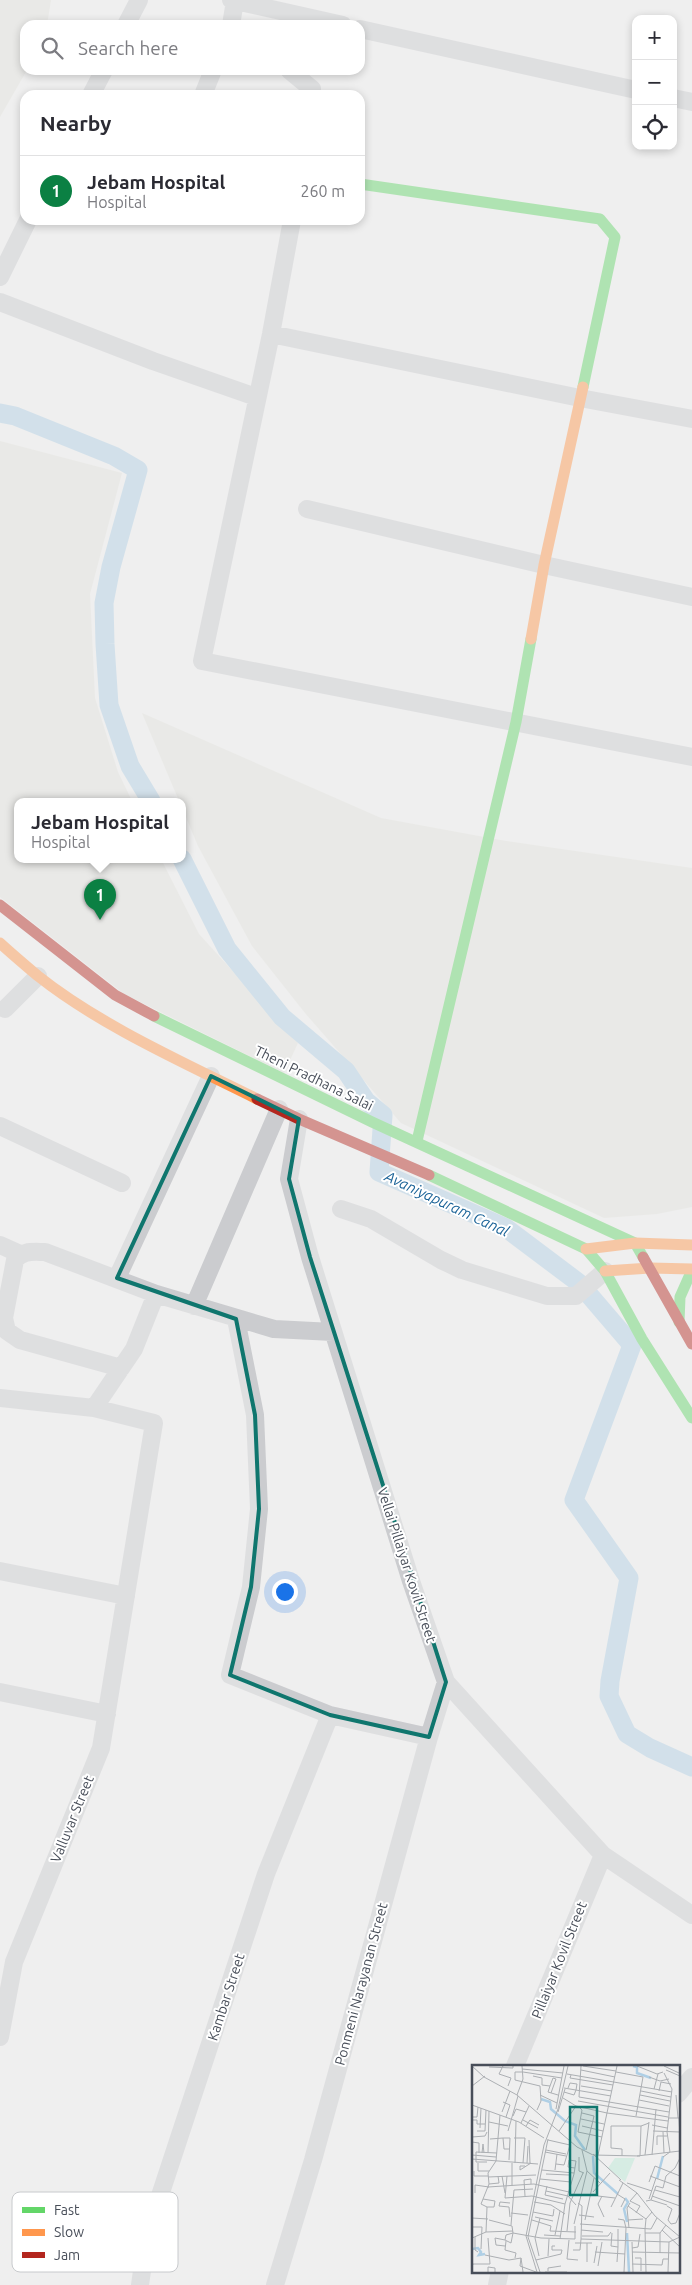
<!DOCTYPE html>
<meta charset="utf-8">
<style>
:root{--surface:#fff;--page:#f7f7f7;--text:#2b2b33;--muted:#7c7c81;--line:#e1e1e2;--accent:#0b8043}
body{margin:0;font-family:Ubuntu,sans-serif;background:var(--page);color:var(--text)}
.controls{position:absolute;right:15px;top:15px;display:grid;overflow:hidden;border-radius:10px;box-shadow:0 2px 8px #0003}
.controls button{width:45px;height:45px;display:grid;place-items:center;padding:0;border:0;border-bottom:1px solid var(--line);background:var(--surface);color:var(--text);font:25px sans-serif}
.you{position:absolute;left:284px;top:1591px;width:18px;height:18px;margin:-12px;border:4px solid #fff;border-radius:50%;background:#1a73e8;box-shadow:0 0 0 8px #1a73e833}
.badge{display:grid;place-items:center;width:32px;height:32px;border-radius:50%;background:var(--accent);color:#fff;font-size:16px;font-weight:700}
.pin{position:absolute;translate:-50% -41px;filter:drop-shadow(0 1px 2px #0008)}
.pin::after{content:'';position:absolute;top:26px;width:18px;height:15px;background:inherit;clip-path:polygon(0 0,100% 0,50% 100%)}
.popup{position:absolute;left:14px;top:798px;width:172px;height:65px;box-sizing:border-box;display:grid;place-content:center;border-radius:10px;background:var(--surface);filter:drop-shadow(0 1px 4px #0005);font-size:16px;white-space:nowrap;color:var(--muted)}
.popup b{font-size:19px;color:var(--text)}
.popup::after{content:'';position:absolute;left:50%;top:100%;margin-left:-10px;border:10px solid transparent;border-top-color:var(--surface)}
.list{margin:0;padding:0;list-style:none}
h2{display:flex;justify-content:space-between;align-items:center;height:65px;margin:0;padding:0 20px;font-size:21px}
h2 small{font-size:16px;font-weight:400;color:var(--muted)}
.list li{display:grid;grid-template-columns:32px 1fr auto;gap:15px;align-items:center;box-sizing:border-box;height:70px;padding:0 20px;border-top:1px solid var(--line)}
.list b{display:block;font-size:19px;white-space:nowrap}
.list p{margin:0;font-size:16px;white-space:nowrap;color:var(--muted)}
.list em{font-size:16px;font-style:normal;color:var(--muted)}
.icon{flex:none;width:28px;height:28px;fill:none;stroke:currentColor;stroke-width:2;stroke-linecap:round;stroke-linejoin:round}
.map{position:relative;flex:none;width:692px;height:2285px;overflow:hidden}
.search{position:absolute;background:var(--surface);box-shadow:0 2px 8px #0003;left:20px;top:20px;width:345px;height:55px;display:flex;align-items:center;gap:12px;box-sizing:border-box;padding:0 18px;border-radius:15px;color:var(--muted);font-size:19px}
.panel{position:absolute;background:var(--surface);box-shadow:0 2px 8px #0003;left:20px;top:90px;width:345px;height:135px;border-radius:15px}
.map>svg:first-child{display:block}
</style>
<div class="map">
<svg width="692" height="2285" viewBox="0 0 692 2285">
<rect width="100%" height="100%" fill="#efefef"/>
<path fill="#e3e3dd" d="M0,0h51l-4,25h-22v45h2l-27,47z
M0,441l122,32 -32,121 5,104 23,74 14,29h-114v58h143l38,75 99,109 -14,30 -160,-79 -124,-97z
M142,713l239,105 125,23 186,27v339l-35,7 -53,4 -203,-95 -96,-110 -53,-67 -54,-100 -15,-36 -1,-9h-3z"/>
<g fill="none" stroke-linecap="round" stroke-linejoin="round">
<path stroke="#afcfe5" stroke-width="19" d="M0,413l15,3 99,40 24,14 -27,97 -7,36 1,41 4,61 21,61 21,35
M182,859l45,90 55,68 64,54 20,30 17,14 -4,57 127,56 73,55 53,62 -58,155 55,78 -19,103 -1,15 18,38 23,14 42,19"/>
<path stroke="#cbcccf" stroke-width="18" d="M231,0l112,25
M126,25l13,-25
M231,25l4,-24
M360,29l276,61
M289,70l23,19 -1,6
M91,95l13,-25
M203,95l10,-25
M673,98l19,4
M292,220l-21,114 -69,327 490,96
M0,277l28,-57
M0,302l153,59 103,36
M271,334l309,64 112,21
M307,509l237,56 148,32
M5,1009l33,-33
M299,1119l-10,60 21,78 101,324 35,101 157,173 89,60
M0,1126l122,57
M341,1209l30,10 70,41 21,10 85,26h29l29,-25
M0,1245l20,9
M117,1278l94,-202
M194,1306l85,-197
M236,1319l19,96 4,94 -8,78 -21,88 100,40 99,22
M121,1368l-101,-28 -13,-9 -3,-13 11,-58c8,-10 18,-8 30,-8l111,42
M0,1398l94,10 60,15 -53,325 -87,214 -14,75
M94,1408l40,-59 22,-55 118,35 59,3
M0,1571l126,25
M0,1692l107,22
M515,2066l88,-211
M678,2094l14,-17
M140,2285l7,-50 119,-361 64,-159
M275,2285l38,-125 116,-423 17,-55
M497,2285l3,-14"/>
<path stroke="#63d668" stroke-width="11" d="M360,184l240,35 15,18 -32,150
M154,1016l218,106 263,121 8,14
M417,1141l99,-419 15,-83
M429,1175l157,74 19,22 37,68 50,79
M679,1322l1,-25 12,-27"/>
<path stroke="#ff974d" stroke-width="11" d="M531,639l13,-74 39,-178
M0,943c12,11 25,22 38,33 63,50 147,87 219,123
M586,1249l49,-6 57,2
M605,1271l45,-3 42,1"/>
<path stroke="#b3261e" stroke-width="11" d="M0,905l115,90 39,21
M257,1099l42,20 130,56
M643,1257l49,87"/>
</g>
<path d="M0 0H692V2285H0ZM211,1076l88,43 -10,60 21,78 136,425 -17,55 -99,-22 -100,-40 21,-88 8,-78 -4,-94 -19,-96 -119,-41z" fill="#efefef" fill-opacity=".55" fill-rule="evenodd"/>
<path fill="none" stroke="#0f766e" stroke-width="4" stroke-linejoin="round" d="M211,1076l88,43 -10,60 21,78 136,425 -17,55 -99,-22 -100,-40 21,-88 8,-78 -4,-94 -19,-96 -119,-41z"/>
<g text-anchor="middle" stroke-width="4" stroke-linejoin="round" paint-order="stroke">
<g font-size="14" fill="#484e59" stroke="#fff">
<text transform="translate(314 1078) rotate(26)" y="5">Theni Pradhana Salai</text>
<text transform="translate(407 1565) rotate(72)" y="5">Vellai Pillaiyar Kovil Street</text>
<text transform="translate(72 1819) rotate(-68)" y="5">Valluvar Street</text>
<text transform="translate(559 1960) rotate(-68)" y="5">Pillaiyar Kovil Street</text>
<text transform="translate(361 1984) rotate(-75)" y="5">Ponmeni Narayanan Street</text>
<text transform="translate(226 1997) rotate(-72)" y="5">Kambar Street</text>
</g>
<g font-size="15" font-style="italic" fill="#1c6498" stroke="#fff">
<text transform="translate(447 1204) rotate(25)" y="5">Avaniyapuram Canal</text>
</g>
</g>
<g transform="translate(472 2065)">
<rect width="208" height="208" fill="#efefef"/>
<path d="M143,93h20l-10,24 -17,-14z" fill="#d6ece3"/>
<path fill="none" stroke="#afcfe5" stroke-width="2.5" d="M161,1l4,1v6l14,5M69,34l9,3 1,7 14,12 11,4 -1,11 10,14M121,91l1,17 24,21M185,114l6,-23M153,133l3,4 -4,7 3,13M155,168l2,39M0,184l6,-1 3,4 -2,3 6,-1"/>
<path fill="none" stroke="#acafb3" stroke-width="1" d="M0,1l12,11 33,18 60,52 16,8 47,1M31,1l-4,8 12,4 -3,8M111,1l33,5M165,1l20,8 6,-2M192,1l15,7M17,2l24,1v-2M50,4l41,4M109,5l34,7M194,5l14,6M50,7h-7v8l25,6 1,15 -4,9M51,7l39,6M144,7l27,5 -7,39M95,9l105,18M99,10l-1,3 43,7M61,11l9,2v7l8,1 -2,6 10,3M177,12l11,4 9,-2M0,21l13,-10M78,21l3,-8 3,1 -5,14M109,21l31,5M92,23l47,8M96,23l2,-5 7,1 -1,6M182,24l4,-15M169,26l30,6M187,26l2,-9 10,2M92,27l10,3 2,-5M45,30l6,-16 -1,-13M68,30l17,8M168,30l30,6M204,30l2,23M107,32l90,15M107,32l2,-31M91,33l13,8 31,7 61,8M167,35l30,6M106,36l90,16M31,37l7,3 -4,12M0,40l47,17 25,16M108,43l2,2 -4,22 24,5M84,44l8,-43M30,47l8,-21M86,47l7,-23M110,48l12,3 -8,34M41,51l3,-7 10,3M0,52h5l1,-10M196,53h12v-18M207,53l1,19M109,54l23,5M0,55h5v4h8M51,55l15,8M17,57l19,4M49,58l8,-17M180,60l15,3M54,61l4,-6 9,5M110,61l21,5M8,63l1,-20M5,66h8l1,-21M36,66l10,-35M87,66l17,-25M181,66l27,1M191,67l1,21M0,72l13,-1 2,-4M31,73h7l-1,22M42,73h11l-2,25M18,74l13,-1 1,11h6M57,75l1,23M76,75l22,5 -6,20 -8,-1M0,77l7,1v10M185,80v-9h10M74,85l20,4M110,85l5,21 13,12M73,87l21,4M10,88l1,-9 1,9M16,88l1,-42M121,89l28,26M0,90l24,2M126,90l19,-89M173,90l4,-33M180,90l4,-46M150,91v-7l-11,-1v-22h30M165,91l43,-5M168,91l1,-30 8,-3M107,92v14l5,2M191,92l7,-5 -3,-20 5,-43 -8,-16M0,94l66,5M15,97h-11v-10l21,1M6,98v8h11M40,98v23M43,98l1,-42M55,98l1,-17M53,101h-5v4l11,-7M70,105l32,3M83,105l2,-16M2,106v5h14M74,109l23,1M30,111l3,17M35,111l-2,22 27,-2 33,8M178,111l30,11M16,112l48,-2M68,114l31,3M147,115l18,13 18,23 25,21M177,117l6,-16 25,10M155,118l25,8M17,119l10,-1 -1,-7M75,121l-2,9 18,4M16,122l46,-3 35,8M183,125l25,7M74,126l22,5 8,9M121,127l17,-19M3,128v-8l14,2M145,129l8,5 -4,8M53,131l-1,-16 7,-1v5M126,131l17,2M130,131l-4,8 6,13M180,131l28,10M11,134l12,2 -1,6h-7M177,134l7,-21M179,135l16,5M174,136l5,-1 5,-14 7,2 3,-12 9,-8 5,-10M62,137l17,3 14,9M106,138l4,3 -1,33 88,3 11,-5M156,141l18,13M195,141l5,3 -4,11 3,4 5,-1 4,-10M139,142l12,-24M61,147l20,4 1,-7M39,148l17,2M164,148l4,-7 -10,-5 7,-8M107,150l15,2M38,152l-1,-10 -10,-1 1,-4 10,1M63,152l18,4M0,153l16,1M146,154l6,1 2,8 -2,44M17,155l23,6 1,7 28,5 34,1v-13M60,155l19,6 -1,5 26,1M113,155l9,-42M156,155l15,-1M102,159l13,-53M108,159l71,5 6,-11M39,160l3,-35 19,-1M0,162h10l-1,22M157,163l-2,-20 3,-5M109,165l22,2M190,165l18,17M95,166l3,-28 13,-30M14,167l27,-1M140,168l-1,13 7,1v-18M173,168h15l6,-8M188,168v20M72,170l16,1M83,170l5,-24M110,171h26l3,-4M3,172v13l3,2M0,173l14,-6 1,-25 -6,-3 8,-20 -1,-11 8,-12 4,-46M88,174l5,-35 9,-30 2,-13 -7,-1 -1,7 7,1M33,175l6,3 2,-10 -7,2 -1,5 -10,-2 1,7 9,1M97,175l-2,19 11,1M34,176l-1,9 11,3 -1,5M160,177l1,30M103,178h17M115,178v19M160,183l6,-1 2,-13M101,185h7l1,-11M123,187l30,2M160,187l48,1M13,190l24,5 12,-2 2,14M67,191l-4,-18 5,-20M76,191l1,-17M49,193l-1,8 16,6M163,193h6v13M64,195l25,-6 1,-4h-10v-4h3M145,197l1,-15M122,198l3,-17M160,199l30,1 1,-6h5M126,201l4,-24M0,202l1,-3h17l-2,-26M76,206v-3l13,-2M16,207v-5l7,1v4M65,207l-11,-36 18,-91 14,-36 10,-43M68,207l-12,-35 20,-98M73,207h22M174,207l-1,-43 1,-10 6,-7M196,207l1,-30"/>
<path fill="#0f766e" fill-opacity="0.15" stroke="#0f766e" stroke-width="2.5" d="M98,42h27v88h-27z"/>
<rect width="208" height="208" fill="none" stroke="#484e59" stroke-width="2.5"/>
</g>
<rect x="12" y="2192" width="166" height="80" rx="8" fill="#fff" stroke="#c8cacd" stroke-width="1"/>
<rect x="22" y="2207" width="23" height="6" fill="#63d668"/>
<rect x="22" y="2229" width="23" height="7" fill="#ff974d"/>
<rect x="22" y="2252" width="23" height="6" fill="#b3261e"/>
<g font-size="14" fill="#484e59">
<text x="54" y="2215">Fast</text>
<text x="54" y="2237">Slow</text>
<text x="54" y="2260">Jam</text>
</g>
</svg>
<div class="controls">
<button>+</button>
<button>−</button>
<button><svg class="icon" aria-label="locate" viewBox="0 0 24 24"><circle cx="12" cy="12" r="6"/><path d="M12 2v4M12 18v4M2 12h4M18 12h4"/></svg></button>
</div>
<div class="you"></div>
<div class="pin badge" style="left:100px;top:920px">1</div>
<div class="popup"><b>Jebam Hospital</b>Hospital</div>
<div class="search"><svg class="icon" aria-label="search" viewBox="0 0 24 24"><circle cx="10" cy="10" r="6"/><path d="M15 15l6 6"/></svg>Search here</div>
<section class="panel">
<h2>Nearby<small></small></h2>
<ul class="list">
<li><span class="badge">1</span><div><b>Jebam Hospital</b><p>Hospital</p></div><em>260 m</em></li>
</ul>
</section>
</div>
